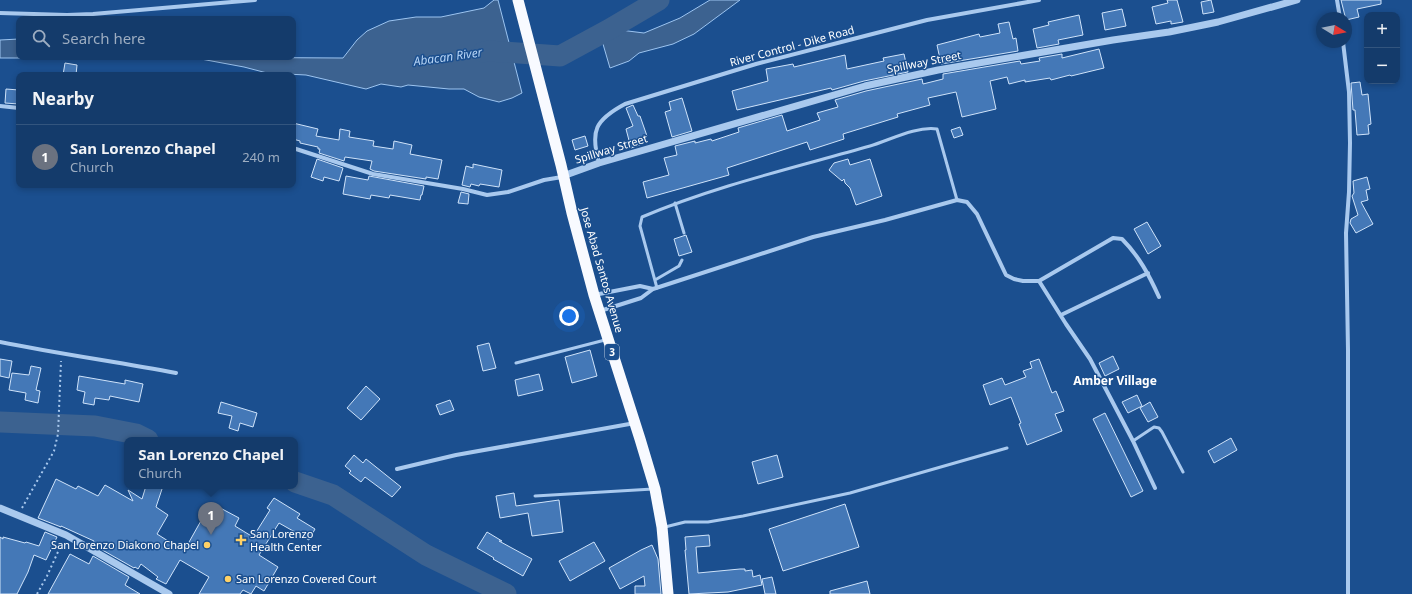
<!DOCTYPE html>
<meta charset="utf-8">
<style>
:root{--surface:#143b6b;--page:#1d4271;--text:#f1f3f6;--muted:#9dadc1;--line:#33557e;--accent:#e797bd}
body{margin:0;font-family:"Noto Sans",sans-serif;background:var(--page);color:var(--text)}
.controls{position:absolute;right:12px;top:12px;display:grid;overflow:hidden;border-radius:8px;box-shadow:0 2px 6px #0003}
.controls button{width:36px;height:36px;display:grid;place-items:center;padding:0;border:0;border-bottom:1px solid var(--line);background:var(--surface);color:var(--text);font:20px sans-serif}
.compass{position:absolute;left:1316px;top:12px;width:36px;height:36px;border-radius:50%;background:var(--surface);box-shadow:0 2px 6px #0003;rotate:100deg}
.you{position:absolute;left:569px;top:316px;width:14px;height:14px;margin:-10px;border:3px solid #fff;border-radius:50%;background:#1a73e8;box-shadow:0 0 0 6px #1a73e833}
.badge{display:grid;place-items:center;width:26px;height:26px;border-radius:50%;background:var(--accent);color:#fff;font-size:13px;font-weight:700}
.pin{position:absolute;translate:-50% -33px;filter:drop-shadow(0 1px 2px #0008)}
.pin::after{content:'';position:absolute;top:21px;width:14px;height:12px;background:inherit;clip-path:polygon(0 0,100% 0,50% 100%)}
.popup{position:absolute;left:124px;top:437px;width:174px;height:52px;box-sizing:border-box;display:grid;place-content:center;border-radius:8px;background:var(--surface);filter:drop-shadow(0 1px 3px #0005);font-size:13px;white-space:nowrap;color:var(--muted)}
.popup b{font-size:15px;color:var(--text)}
.popup::after{content:'';position:absolute;left:50%;top:100%;margin-left:-8px;border:8px solid transparent;border-top-color:var(--surface)}
.list{margin:0;padding:0;list-style:none}
h2{display:flex;justify-content:space-between;align-items:center;height:52px;margin:0;padding:0 16px;font-size:17px}
h2 small{font-size:13px;font-weight:400;color:var(--muted)}
.list li{display:grid;grid-template-columns:26px 1fr auto;gap:12px;align-items:center;box-sizing:border-box;height:64px;padding:0 16px;border-top:1px solid var(--line)}
.list b{display:block;font-size:15px;white-space:nowrap}
.list p{margin:0;font-size:13px;white-space:nowrap;color:var(--muted)}
.list em{font-size:13px;font-style:normal;color:var(--muted)}
.icon{flex:none;width:22px;height:22px;fill:none;stroke:currentColor;stroke-width:2;stroke-linecap:round;stroke-linejoin:round}
.map{position:relative;flex:none;width:1412px;height:594px;overflow:hidden}
.search{position:absolute;background:var(--surface);box-shadow:0 2px 6px #0003;left:16px;top:16px;width:280px;height:44px;display:flex;align-items:center;gap:10px;box-sizing:border-box;padding:0 14px;border-radius:8px;color:var(--muted);font-size:15px}
.panel{position:absolute;background:var(--surface);box-shadow:0 2px 6px #0003;left:16px;top:72px;width:280px;height:116px;border-radius:8px}
.map>svg:first-child{display:block}
</style>
<div class="map">
<svg width="1412" height="594" viewBox="0 0 1412 594">
<rect width="100%" height="100%" fill="#1b4f8f"/>
<path fill="#3c6290" stroke="#9cc4f0" d="M494,0h4l24,93 -10,5 -13,4 -20,-5 -15,-8h-15l-41,-4 -7,2 -20,-3 -15,5 -60,-14 -39,-2 -23,-6 -54,-10h-26l179,1 14,-18 10,-9 22,-10 27,-4h25l43,-9z
M710,0h30l-46,34 -21,10 -34,9 -10,8 -19,7 -12,-41 12,-2 10,5 24,3 36,-15z
M19,39v18h9l-7,1h-21v-18z"/>
<g fill="none" stroke-linecap="round" stroke-linejoin="round">
<path stroke="#3c6290" stroke-width="21" d="M483,52l6,-1 71,5 48,-26 51,-30
M0,422l95,4 41,8 12,6
M295,482l38,13 93,60 80,39"/>
</g>
<path fill="#4478b7" stroke="#cfe3fa" d="M1167,0h10l6,22 -12,2v-3l-15,3 -4,-17 16,-4z
M1211,0l3,12 -11,2 -2,-12z
M1341,0h40v4l-24,5 2,8 -13,3z
M1122,9l4,17 -21,4 -3,-17z
M1079,15l4,20 -25,5 1,4 -22,4 -4,-19 16,-4 -1,-3z
M1009,22l4,17 3,-1 2,13 -77,13 -4,-19 42,-11 1,3 20,-4 -2,-9z
M1099,49l5,19 -33,8 -1,-1 -19,5 -1,-2 -25,4v-2l-16,4 -2,-7 -17,4 6,28 -34,8 -6,-25 -28,6 2,7 -33,9 1,3 -55,17 1,5 -34,11 -3,-8 -80,26 2,7 -82,23 -4,-16 26,-7 -5,-17 13,-3 -2,-9 20,-5v2l16,-4 1,2 27,-9 -1,-4 44,-13 5,16 33,-11 -3,-7 21,-6 -3,-7 31,-9 56,-12 1,5 20,-5v-5l77,-13 1,3 19,-3 -1,-3 23,-4v4z
M904,54l4,18 -44,9 -32,9 -1,-2 -94,22 -5,-19 36,-10 -2,-12 27,-5 1,3 51,-12 2,14 37,-8 -1,-3z
M65,63l12,2 -1,10h-13z
M1360,82l2,13 6,-1 3,30 -3,1 1,9 -12,1 -2,-25h-2l-2,-27z
M6,89l13,1v14l-14,-1z
M682,98l10,33 -20,6 -7,-25 6,-2 -2,-8z
M633,105l5,11h2l7,20 -7,3 2,5 -11,4 -5,-19 7,-3 -7,-18z
M293,123l25,6 -2,7 23,4 1,-11 10,2 -1,6 25,4 -1,5 20,3 1,-8 18,4 -2,9 32,6 -4,19 -12,-2v2l-52,-8 -4,-2 2,-8 -27,-4 -1,4 -25,-8 1,-4h-2v-2l-18,-4v-2l-7,-2z
M960,127l3,8 -9,3 -3,-8z
M585,136l3,10 -13,4 -3,-10z
M317,159l26,9 -4,13 -15,-4 -1,4 -12,-4z
M848,159l2,6 20,-6 12,37 -26,9 -6,-17 -5,-5 -1,-4 -2,2 -13,-11 5,-7z
M473,164l29,6 -3,17 -19,-3 -1,2 -8,-2 -1,3 -8,-2 4,-19 7,2z
M346,176l22,4 1,-4 55,10 -2,9h-1l-1,5 -30,-5 -1,3 -18,-3 -1,4 -27,-5z
M1367,177l3,12 -4,1 2,10 -7,2 12,22 -17,9 -6,-10 1,-4 7,-4 -6,-19 2,-3 -1,-12z
M461,192l8,2 -1,10 -10,-1z
M1147,222l14,24 -13,8 -14,-25z
M686,235l6,17 -13,4 -5,-17z
M489,343l7,25 -13,3 -6,-25z
M590,350l7,26 -25,7 -7,-26z
M1113,356l6,13 -14,7 -6,-13z
M0,359l12,2 -3,17 -9,-2z
M1039,359l13,34 4,-2 8,20 -9,3 7,17 -35,14 -8,-21 2,-1 -10,-26 -21,8 -7,-20 19,-7 3,7 21,-8 -3,-6 9,-3 -2,-6z
M31,366l10,2 -5,22 4,1 -2,12 -13,-3 1,-7 -17,-3 3,-17 17,2z
M539,374l4,16 -25,6 -3,-16z
M79,376l46,8v-4l18,4 -4,18 -29,-6 -1,4 -14,-2 -1,7 -11,-2 2,-11 -8,-2z
M366,386l14,13 -19,21 -14,-12z
M1137,395l5,11 -14,7 -6,-11z
M450,400l4,10 -14,5 -4,-10z
M221,402l36,11 -4,14 -13,-4 -2,8 -9,-3 3,-12 -14,-3z
M1150,402l8,15 -10,5 -8,-14z
M1105,413l38,78 -12,6 -38,-78z
M1231,438l6,12 -23,13 -6,-12z
M354,455l9,8 3,-4 35,28 -9,10 -27,-20 -4,5 -12,-9 2,-2 -6,-5z
M777,455l6,22 -25,7 -6,-22z
M56,479l20,10 2,-3 20,10 7,-11 28,16 -5,-11 14,9 4,-13h17l-7,21 12,8 -11,19 27,17 27,-48 28,15 -4,8 18,11 17,-27 -3,-2 7,-10 26,16 -3,4 18,11 -6,11 -30,-17 -20,32 19,12 -14,24 -8,-5 -5,8 -8,-4 -3,4h-41l10,-17 -29,-17 -14,24 -10,-5 2,-2 -17,-13 -3,5 -3,-2 -1,1 -37,-21 1,-1 -5,-3 1,-2 -33,-15v1l-23,-9z
M514,493l2,13 43,-6 4,32 -31,4 -4,-23 -28,5 -4,-22z
M845,504l14,43 -76,24 -14,-42z
M45,532l12,5 -11,23 -12,-5 -6,17 -11,22h-17v-57l3,2v-2l22,6 1,-1 13,4z
M487,532l15,9h-3l33,18 -9,17 -30,-17 1,-1 -17,-10z
M709,535l1,11 -14,1 2,26 42,-4h5v2l7,-1 1,7 7,-2 2,10 -34,7 -39,2 -4,-44h1l-1,-13z
M594,542l11,19 -35,20 -11,-20z
M652,545l6,14 3,35h-26v-8h10l-1,-10 -24,13 -11,-21 32,-18z
M70,554l19,10 4,-8 36,21 -4,8 15,9h-92z
M772,577l4,17h-11l-3,-15z
M867,581l3,13h-40v-3z"/>
<g fill="none" stroke-linecap="round" stroke-linejoin="round">
<path stroke="#a9c9ee" stroke-width="2" stroke-dasharray="2 3" stroke-linecap="butt" d="M22,508l32,-57 4,-17 3,-73
M37,594l10,-18 15,-33"/>
<path stroke="#a9c9ee" stroke-width="3" d="M675,203l9,30
M655,280l24,-14 3,-6
M657,288l-17,-62 2,-9c73,-31 151,-49 228,-71 20,-6 46,-20 67,-17l20,71
M516,363l89,-23
M1133,441l21,-14 5,1 3,4 21,40
M535,496l118,-7
M665,527l20,-5h23l35,-6 107,-23 157,-45"/>
<path stroke="#a9c9ee" stroke-width="4" d="M1337,0l3,18
M0,13l67,2 26,-1 162,-14
M1343,42l6,50 1,51 -1,49 -3,41 2,117v244
M0,106l19,2
M293,148l80,26 90,15 24,6 21,-3 36,-12 18,-3
M599,163c-9,-32 -4,-43 26,-59l131,-40 97,-25 74,-19 112,-20
M1039,281l27,43 24,35 43,82 22,47
M594,295l46,-9 13,3
M600,311l41,-13 12,-9 160,-52 72,-17 72,-20 10,2 10,12 29,61 8,4 9,2h16l74,-43 9,1c17,17 27,36 37,58
M1061,315l87,-42
M0,342c59,12 118,20 176,31
M397,469l59,-14 179,-32"/>
<path stroke="#a9c9ee" stroke-width="7" d="M563,176l36,-13 266,-77 73,-16 175,-30 56,-8 49,-10 79,-22
M0,508l66,27 103,59"/>
<path stroke="#f8faff" stroke-width="11" d="M518,0l43,165 11,48 22,82 46,144 15,50 7,38 6,67"/>
</g>
<g fill="#ffd166" stroke="#1b4f8f" stroke-width="1.5">
<path d="M239 534h4v4h4v4h-4v4h-4v-4h-4v-4h4z"/>
<circle cx="207" cy="545" r="4"/>
<circle cx="228" cy="579" r="4"/>
</g>
<g text-anchor="middle" stroke-width="3" stroke-linejoin="round" paint-order="stroke">
<rect fill="#1b4f8f" stroke="#bbcadd" stroke-width="1" x="605" y="344" width="14" height="16" rx="3"/>
<g font-size="10" font-weight="bold" fill="#fff">
<text x="612" y="356">3</text>
</g>
<g font-size="11" fill="#fff" stroke="#1b4f8f">
<text transform="translate(792 46) rotate(-15)" y="4">River Control - Dike Road</text>
<text transform="translate(924 62) rotate(-11)" y="4">Spillway Street</text>
<text transform="translate(611 149) rotate(-17)" y="4">Spillway Street</text>
<text transform="translate(602 270) rotate(74)" y="4">Jose Abad Santos Avenue</text>
</g>
<g font-size="11" fill="#fff" stroke="#1b4f8f" text-anchor="start">
<text x="250" y="538">San Lorenzo<tspan x="250" dy="13">Health Center</tspan></text>
<text x="199" y="549" text-anchor="end">San Lorenzo Diakono Chapel</text>
<text x="236" y="583">San Lorenzo Covered Court</text>
</g>
<g font-size="12" font-style="italic" fill="#b5d3f5" stroke="#1b4f8f">
<text transform="translate(448 57) rotate(-8)" y="4">Abacan River</text>
</g>
<g font-size="12" font-weight="bold" fill="#fff" stroke="#1b4f8f">
<text x="1115" y="385">Amber Village</text>
</g>
</g>
</svg>
<div class="controls">
<button>+</button>
<button>−</button>
</div>
<svg class="compass" viewBox="-18 -18 36 36"><path d="M0-13l5 13h-10z" fill="#e53935"/><path d="M0 13l5-13h-10z" fill="#9dadc1"/></svg>
<div class="you"></div>
<div class="pin badge" style="left:211px;top:535px;background:#6b7280">1</div>
<div class="popup"><b>San Lorenzo Chapel</b>Church</div>
<div class="search"><svg class="icon" aria-label="search" viewBox="0 0 24 24"><circle cx="10" cy="10" r="6"/><path d="M15 15l6 6"/></svg>Search here</div>
<section class="panel">
<h2>Nearby<small></small></h2>
<ul class="list">
<li><span class="badge" style="background:#6b7280">1</span><div><b>San Lorenzo Chapel</b><p>Church</p></div><em>240 m</em></li>
</ul>
</section>
</div>
